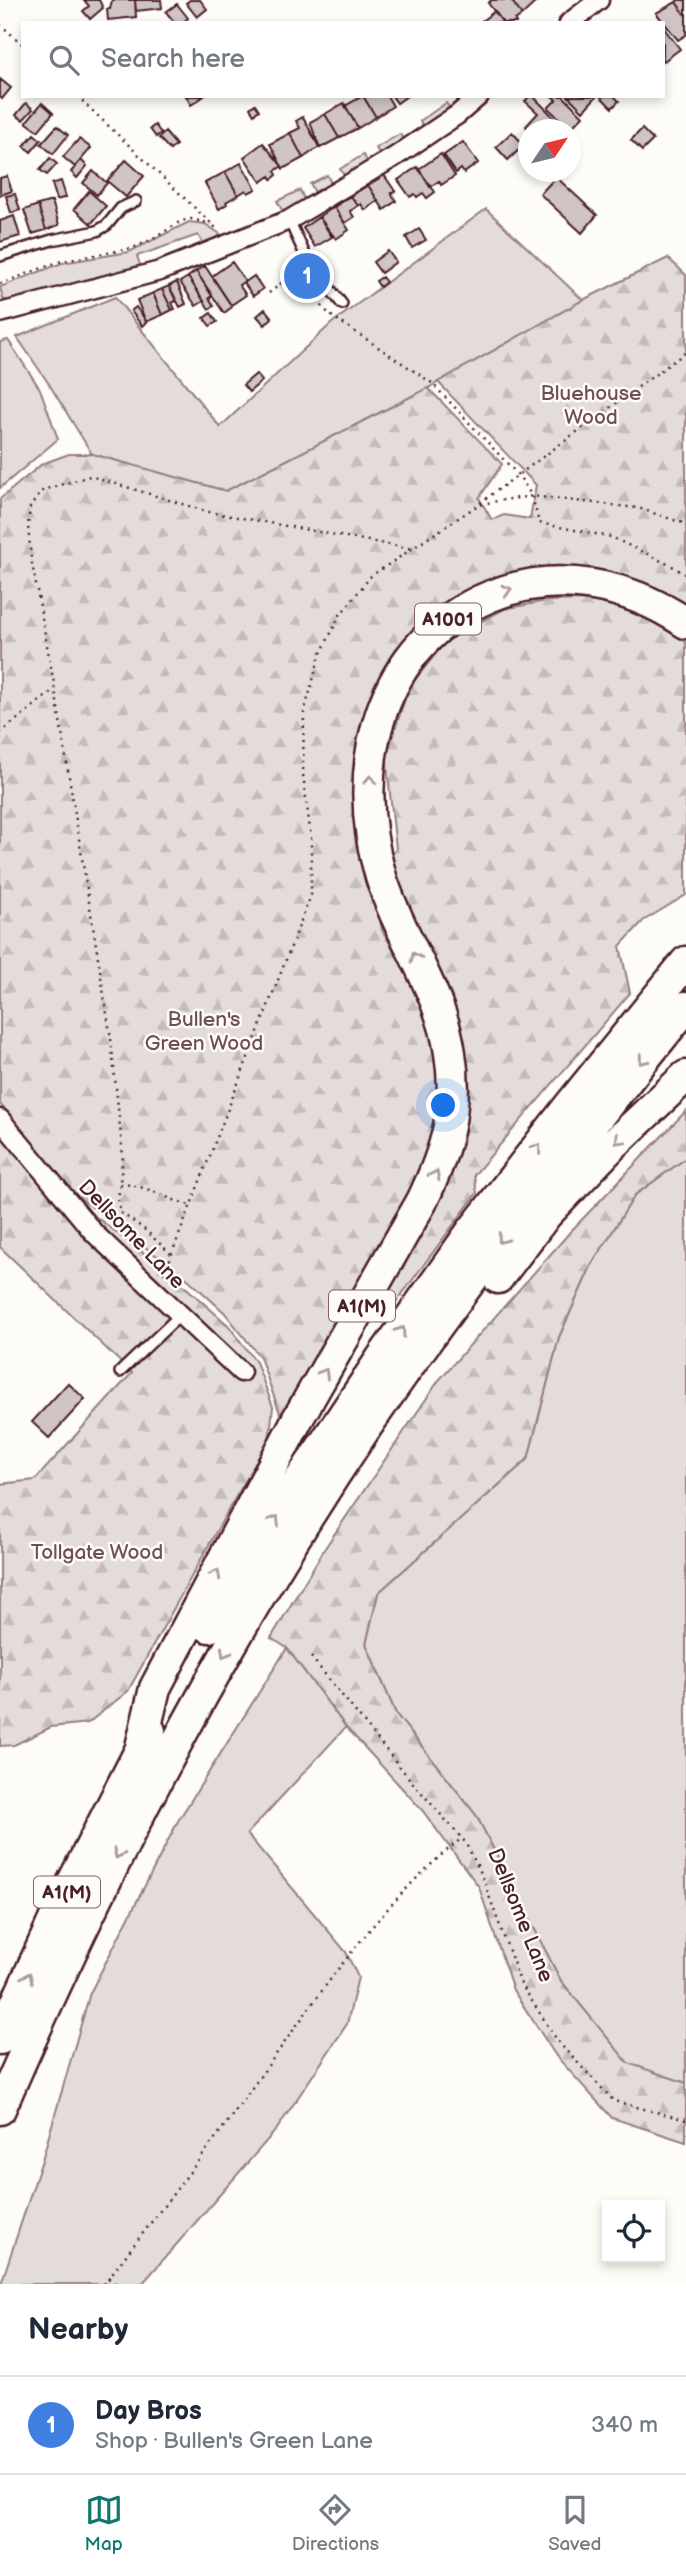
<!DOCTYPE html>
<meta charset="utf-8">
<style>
:root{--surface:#fff;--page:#f6f6f7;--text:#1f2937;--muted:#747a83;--line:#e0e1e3;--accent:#0f766e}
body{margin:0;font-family:"Balsamiq Sans",sans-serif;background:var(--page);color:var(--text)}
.controls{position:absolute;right:21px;bottom:21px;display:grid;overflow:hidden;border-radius:0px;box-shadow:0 4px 10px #0003}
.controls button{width:63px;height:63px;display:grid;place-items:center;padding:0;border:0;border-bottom:2px solid var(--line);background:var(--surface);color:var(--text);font:35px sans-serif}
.compass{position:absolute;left:518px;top:119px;width:63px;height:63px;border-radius:50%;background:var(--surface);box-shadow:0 4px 10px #0003;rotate:55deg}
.you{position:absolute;left:444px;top:1106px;width:24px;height:24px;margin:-18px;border:5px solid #fff;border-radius:50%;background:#1a73e8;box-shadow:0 0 0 10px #1a73e833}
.badge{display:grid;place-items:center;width:46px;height:46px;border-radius:50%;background:var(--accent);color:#fff;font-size:23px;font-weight:700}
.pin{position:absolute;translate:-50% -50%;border:4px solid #fff;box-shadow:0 2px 7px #0006}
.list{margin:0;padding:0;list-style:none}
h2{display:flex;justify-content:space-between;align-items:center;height:91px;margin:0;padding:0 28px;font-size:30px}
h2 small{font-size:23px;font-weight:400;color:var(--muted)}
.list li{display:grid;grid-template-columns:46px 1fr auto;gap:21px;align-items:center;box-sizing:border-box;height:98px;padding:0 28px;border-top:2px solid var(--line)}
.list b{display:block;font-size:26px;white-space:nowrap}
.list p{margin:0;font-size:23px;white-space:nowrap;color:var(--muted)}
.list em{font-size:23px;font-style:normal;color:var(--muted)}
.icon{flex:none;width:38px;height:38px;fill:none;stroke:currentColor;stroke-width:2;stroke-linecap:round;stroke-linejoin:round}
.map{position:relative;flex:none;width:686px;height:2284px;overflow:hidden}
.search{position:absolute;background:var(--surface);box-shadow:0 4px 10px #0003;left:21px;right:21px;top:21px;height:77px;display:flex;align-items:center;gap:18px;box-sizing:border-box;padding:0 24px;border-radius:0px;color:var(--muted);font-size:26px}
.sheet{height:189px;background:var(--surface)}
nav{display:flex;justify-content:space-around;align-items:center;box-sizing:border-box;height:98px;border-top:2px solid var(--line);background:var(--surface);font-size:19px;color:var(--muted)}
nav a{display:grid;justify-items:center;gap:4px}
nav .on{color:var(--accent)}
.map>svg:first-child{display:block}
</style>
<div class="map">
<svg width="686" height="2284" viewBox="0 0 686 2284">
<defs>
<pattern id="forest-firs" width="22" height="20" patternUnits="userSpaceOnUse" patternTransform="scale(1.75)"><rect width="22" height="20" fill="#e3dcda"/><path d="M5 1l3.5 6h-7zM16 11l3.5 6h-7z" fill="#c4bcbb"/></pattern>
</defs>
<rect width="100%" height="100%" fill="#fdfcf7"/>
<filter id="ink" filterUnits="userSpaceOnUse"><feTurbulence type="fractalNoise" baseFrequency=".0143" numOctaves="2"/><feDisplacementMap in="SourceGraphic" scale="14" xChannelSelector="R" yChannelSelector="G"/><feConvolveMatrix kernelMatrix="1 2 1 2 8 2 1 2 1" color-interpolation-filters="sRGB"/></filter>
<g filter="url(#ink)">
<path fill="#e3dcda" stroke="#967e82" stroke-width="2" d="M446,103l6,8 -27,18 -5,-8z
M400,134l5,8 -24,15 -5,-9z
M363,155l6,8 -24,14 -5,-8z
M327,175l5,10 -16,9 -6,-10z
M300,190l5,11 -18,12 -4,-1 -6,-11z
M486,209l97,91 -155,88 -202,103 -134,-37 -43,-70 -32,-47 98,-40 105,130 112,-104z
M189,222l16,2 20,13 -21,9 -6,-11 -61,21 4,12 -72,18 -57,17 -9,-4 -3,-12 62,-24 67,-11z
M8,340l32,49 18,50 -58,49v-146z
M686,1158v925l-58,-19 -67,-83 -85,-166 -80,-101 -30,-70 12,-51 150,-134 31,-122 32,-71 44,-71z
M287,1648l59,79 -99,107 99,118 12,25 -11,47 -70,105 -135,155h-141l41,-124 48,-167 88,-172z"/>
<path fill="url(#forest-firs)" stroke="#967e82" stroke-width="2" d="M668,258l18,17v333l-130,-36 -128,52 -69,189 23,117 50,86 12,71 -11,63 -149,275 -24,-68 -36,-45 -35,-32 -116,-87 -73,-89v-605l42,-35 27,-10h23l134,37 202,-103 74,76 -23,34 13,22 12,-5 26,4 6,-34 -98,-103 145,-82z
M588,600l44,10 54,32v253l-43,26 -23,25 10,47 -156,182 3,18 -95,128 -4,-8 4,-22 55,-95 30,-76 -6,-71 -74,-187 9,-13 -10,-93 23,-69 38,-47 57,-31 42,-8z
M686,1111v47l-51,37 -44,71 -32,71 -31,122 -150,134 -12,51 30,70 80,101 85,166 67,82 58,20v59l-74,-24 -56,-62 -43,-66 -34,-103 -57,-77 -76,-83 -59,-79 -16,-10 54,-90 114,-168 132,-149z
M0,1129l44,48 127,97 57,51 28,37 17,45 -4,35 -38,63 -103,186 -40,32 -37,4 -37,18 -14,1v-262l35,-4 97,-107 -132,-126z"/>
<path fill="#d0c5c4" stroke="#4a1f2b" stroke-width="2" d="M84,0h15l4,8 -13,11 -7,-8 6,-5z
M112,0h23l1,17 -28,3 -1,-11h3z
M135,0h26l1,8 -26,3z
M190,0h10l7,9 -10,8 -11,-14z
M492,0h19l11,15 -7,5 1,3h-13l-15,-20z
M511,0h27l-16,15z
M678,0h8v16l-10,-14z
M676,2l10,14v19l-8,5 -22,-27z
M177,4l11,14 -6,5h-7l-9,-11z
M495,11l8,12h-24z
M663,27l17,22 -16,12 -1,-1z
M0,79l11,9 -9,11 -2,-2z
M186,96h18l-13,9z
M363,96l13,21 -18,11 -13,-22z
M363,96h24l6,10 -17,11z
M392,96h15l-10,7z
M530,96h3l33,34h-37l-3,-4 12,-13 -13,-12z
M552,96h11l20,20 -13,13 -22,-21 8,-8z
M568,96h27l1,1 -13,14z
M600,96h14l5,5 -7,7z
M26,103l7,6 -10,11 -7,-5z
M42,103l11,10 -15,18 -12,-9z
M344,103l14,25 -19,10 -14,-24z
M255,104l4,6 -5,4 -4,-6z
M325,114l14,24 -19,10 -10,-26z
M303,117l16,30 -16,11 -13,-25 10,-5 -4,-7z
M155,125l6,8 -5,4 -6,-8z
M57,126l11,9 -15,19 -12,-10z
M642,129l11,11 -11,11 -11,-11z
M165,132l11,13 -6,5 -11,-12z
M512,132l12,13 -16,15 -12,-13z
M290,133l13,25 -20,11 -13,-25z
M34,134l7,6 -10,12 -7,-6z
M79,139l12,9 -16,19 -12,-10z
M463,142l15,21 -14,10 -3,-4 -5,4 -12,-18z
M263,143l19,23 -7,5 2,4 -5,4 -2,-3 -9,6 -17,-25z
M441,154l14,22 -14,9 -2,-4 -9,6 -11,-18z
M50,158l7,6 -10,11 -7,-5z
M81,160l6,6 -10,12 -6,-6z
M126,160l18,16 -18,21 -19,-16z
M241,163l15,26 -8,4 -2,-3 -8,5 -13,-23z
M417,167l18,25 -8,6 -4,-5 -6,4 -2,-3 -5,3 -12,-17z
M93,171l14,12 -10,12 -14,-12z
M225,172l13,23 -12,7 1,2 -8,5 -14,-26z
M384,175l11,16 -4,2 5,8 -12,9 -16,-25z
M7,176l5,15 -12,4v-17z
M556,177l41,38 -15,18 -42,-39z
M61,181l5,16 -9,3 -5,-16z
M368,185l10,16 -13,9 -4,-6 -3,2 -7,-10z
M89,191l17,15 -15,18 -17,-15z
M15,194l5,16 -9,3 -5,-17z
M351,196l7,10 -8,5 4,6 -9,6 -11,-16z
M52,201l7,24 -13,5 -8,-25z
M38,205l8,25 -14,4 -8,-24z
M334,207l15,23 -13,9 -17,-22z
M14,216l6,20 -20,6v-21z
M319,217l13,20 -17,10 -12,-19z
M419,229l7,11 -14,8 -6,-11z
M388,251l8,11 -15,11 -8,-11z
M232,262l13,19 -6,4 7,10 -15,10 -19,-29z
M205,266l27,41 -8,6 -28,-42z
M196,271l16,25 -3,2 5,8 -5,3 -21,-32z
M254,276l9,13 -10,7 -9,-13z
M188,277l16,24 -8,5 -16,-24z
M382,277l4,5 -6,5 -4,-6z
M177,282l9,22 -6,3 -11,-21z
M169,286l7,15 -4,2 3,6 -3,1 -10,-21z
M162,289l10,21 -10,5 -9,-22z
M153,293l9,22 -16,7 -9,-22z
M136,307l11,15 -5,4 -11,-15z
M265,309l7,9 -7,7 -8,-9z
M211,313l6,9 -7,4 -6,-8z
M256,374l6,7 -13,11 -6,-7z
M68,1383l17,16 -36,39 -17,-16z"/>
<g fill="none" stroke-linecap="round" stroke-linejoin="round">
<defs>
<path id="service" d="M289,220l19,41 34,43
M0,256l52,-16 45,-9 10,-6 14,-17 15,-7
M120,1372l60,-57"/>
<path id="minor" d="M569,23l30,-23
M0,313l160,-42 129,-51 107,-64 61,-41 22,-19
M0,1119l94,114 147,139"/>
<path id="motorway" d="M498,1278l48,-63 67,-70 73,-69
M209,1627l80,-131 92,-137 91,-128 98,-126 116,-143
M141,1747l14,-59 142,-268 125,-219c24,-50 37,-92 28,-148 -9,-63 -50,-115 -69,-176 -33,-109 -3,-235 110,-281 66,-27 137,-12 195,27
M0,2039l60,-132 90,-176
M0,2109c103,-237 221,-466 365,-680 99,-147 210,-284 321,-422"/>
</defs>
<use href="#service" stroke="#4a1f2b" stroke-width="14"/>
<use href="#minor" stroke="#4a1f2b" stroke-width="23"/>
<use href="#motorway" stroke="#4a1f2b" stroke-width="35"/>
<path stroke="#4a1f2b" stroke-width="2.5" stroke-dasharray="2 5" stroke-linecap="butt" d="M0,24l23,21
M77,96l140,133
M298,270l-5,4 37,41 102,68 87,93 13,20 7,27 72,14 63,30 12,8
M0,284l58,-22 75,-14 22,-10 26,-17 10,-2 21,5
M269,293l24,-19
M480,503l206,-151
M0,733l55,-44
M120,1184c29,1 44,15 70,21
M171,1254l-27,-25 -23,-16 -3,-13 5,-44 -12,-117 -56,-350 -24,-131 -3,-32 2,-19 13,-17 47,-14 119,36 204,37
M164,1274l147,-379v-57l-8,-64 1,-61 16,-58 20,-40 31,-39 107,-71 19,-4 35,-5 106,12 48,16
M311,1657l102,126 52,59 15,29 41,113 38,59 55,58 72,19
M108,2278l8,6
M104,2284c50,-66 102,-131 150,-199 61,-84 125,-182 207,-246"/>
<use href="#service" stroke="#fdfcf7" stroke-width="9"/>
<use href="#minor" stroke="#fdfcf7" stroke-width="18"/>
<use href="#motorway" stroke="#fdfcf7" stroke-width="30"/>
</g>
<defs><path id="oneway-chevron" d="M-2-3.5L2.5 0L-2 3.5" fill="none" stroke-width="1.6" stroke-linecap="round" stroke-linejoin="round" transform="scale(1.75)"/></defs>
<g stroke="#ac999b">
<use href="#oneway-chevron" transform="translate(507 590) rotate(-17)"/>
<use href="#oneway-chevron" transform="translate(370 780) rotate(-88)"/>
<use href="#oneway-chevron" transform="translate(415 957) rotate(-116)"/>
<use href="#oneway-chevron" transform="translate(643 1060) rotate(129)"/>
<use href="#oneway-chevron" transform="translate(619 1140) rotate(136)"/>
<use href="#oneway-chevron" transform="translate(537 1148) rotate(-52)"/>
<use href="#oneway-chevron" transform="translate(435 1175) rotate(-64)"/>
<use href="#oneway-chevron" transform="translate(502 1239) rotate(127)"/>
<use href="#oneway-chevron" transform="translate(401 1331) rotate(-55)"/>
<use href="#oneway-chevron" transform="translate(324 1373) rotate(-60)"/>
<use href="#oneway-chevron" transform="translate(275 1520) rotate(-58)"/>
<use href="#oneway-chevron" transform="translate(216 1574) rotate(-62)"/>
<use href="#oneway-chevron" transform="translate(225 1653) rotate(120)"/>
<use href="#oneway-chevron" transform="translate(118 1854) rotate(116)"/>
<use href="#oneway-chevron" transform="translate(28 1977) rotate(-66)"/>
</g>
</g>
<g text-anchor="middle" stroke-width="5" stroke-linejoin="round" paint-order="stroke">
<g fill="#fdfcf7" stroke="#806168" stroke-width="2">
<rect x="415" y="603.5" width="66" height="31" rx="5"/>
<rect x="329" y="1290.5" width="66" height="31" rx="5"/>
<rect x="34" y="1876.5" width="66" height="31" rx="5"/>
</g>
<g font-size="19" font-weight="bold" fill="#4a1f2b">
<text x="448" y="626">A1001</text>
<text x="362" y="1313">A1(M)</text>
<text x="67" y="1899">A1(M)</text>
</g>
<g font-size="21" fill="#704e57" stroke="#fdfcf7">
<text x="591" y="400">Bluehouse<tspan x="591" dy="24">Wood</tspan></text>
<text x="204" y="1026">Bullen's<tspan x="204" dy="24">Green Wood</tspan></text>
<text x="97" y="1559">Tollgate Wood</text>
</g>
<g font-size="21" fill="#4a1f2b" stroke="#fdfcf7">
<text transform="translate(132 1234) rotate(46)" y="7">Dellsome Lane</text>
<text transform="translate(521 1915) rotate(68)" y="7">Dellsome Lane</text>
</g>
</g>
</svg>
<div class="controls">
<button><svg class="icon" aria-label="locate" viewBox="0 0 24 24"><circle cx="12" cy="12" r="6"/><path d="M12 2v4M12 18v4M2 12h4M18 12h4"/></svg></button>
</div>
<svg class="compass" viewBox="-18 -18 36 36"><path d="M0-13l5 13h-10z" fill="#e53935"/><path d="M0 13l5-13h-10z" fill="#747a83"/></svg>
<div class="you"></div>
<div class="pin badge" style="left:307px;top:276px;background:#3f7fe0">1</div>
<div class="search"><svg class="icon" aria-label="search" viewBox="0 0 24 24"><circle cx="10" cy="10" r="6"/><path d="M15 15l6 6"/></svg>Search here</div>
</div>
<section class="sheet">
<h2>Nearby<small></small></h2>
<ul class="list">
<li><span class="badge" style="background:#3f7fe0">1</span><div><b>Day Bros</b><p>Shop · Bullen's Green Lane</p></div><em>340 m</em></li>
</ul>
</section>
<nav>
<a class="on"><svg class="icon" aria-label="map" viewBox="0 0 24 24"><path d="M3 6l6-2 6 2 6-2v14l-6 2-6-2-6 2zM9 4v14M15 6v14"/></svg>Map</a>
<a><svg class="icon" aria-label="directions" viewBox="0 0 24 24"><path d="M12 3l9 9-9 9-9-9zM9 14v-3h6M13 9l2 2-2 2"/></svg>Directions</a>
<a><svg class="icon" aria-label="saved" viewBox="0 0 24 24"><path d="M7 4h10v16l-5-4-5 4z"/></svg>Saved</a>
</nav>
